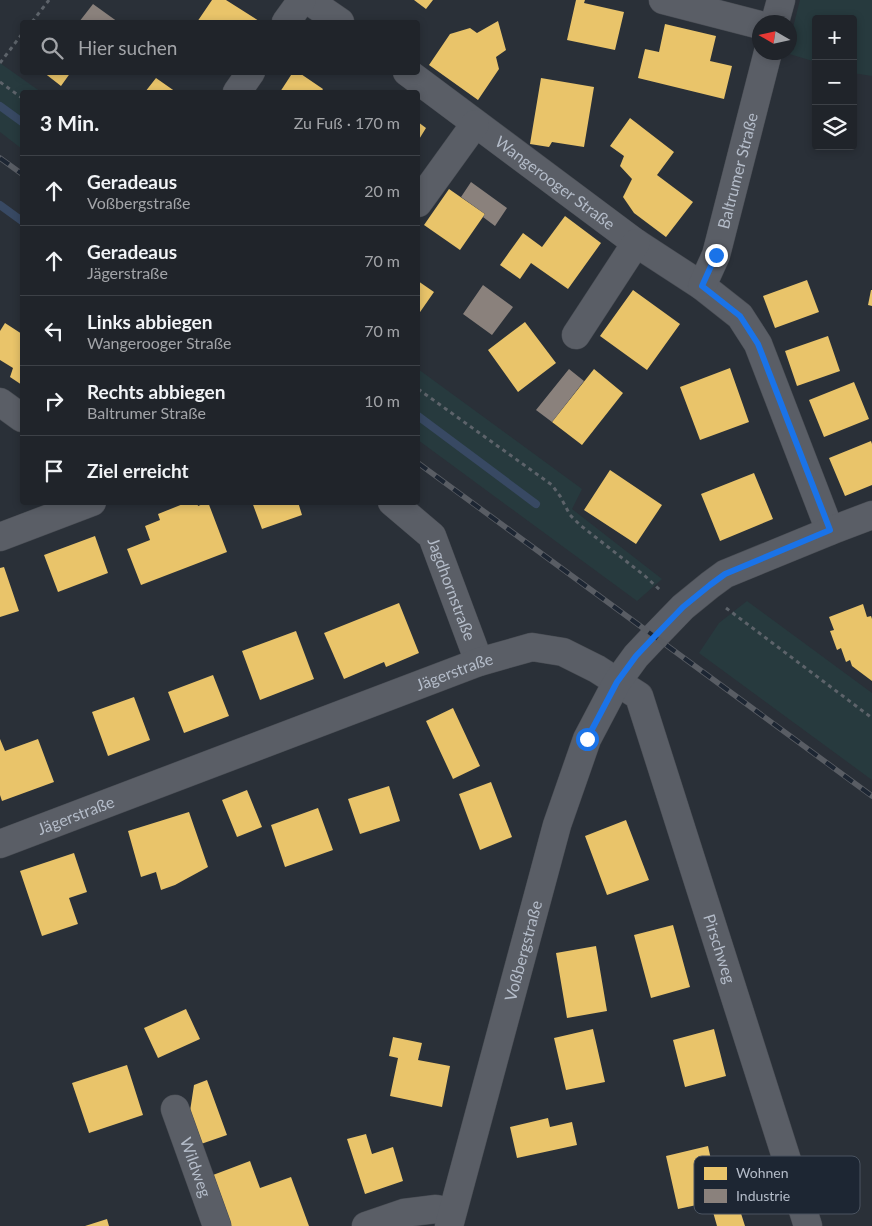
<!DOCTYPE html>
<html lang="de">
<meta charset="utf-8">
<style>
:root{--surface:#20242a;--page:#282c32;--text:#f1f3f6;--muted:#a2a4a8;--line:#3d4147}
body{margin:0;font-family:Lato,sans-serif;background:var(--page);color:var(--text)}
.controls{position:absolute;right:15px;top:15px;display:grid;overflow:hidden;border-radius:5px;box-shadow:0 2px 8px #0003}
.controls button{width:45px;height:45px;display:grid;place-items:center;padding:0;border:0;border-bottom:1px solid var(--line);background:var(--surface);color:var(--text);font:25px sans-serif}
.compass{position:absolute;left:752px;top:15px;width:45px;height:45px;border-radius:50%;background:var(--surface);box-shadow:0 2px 8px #0003;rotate:279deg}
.stop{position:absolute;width:15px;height:15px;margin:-11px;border:4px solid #1a73e8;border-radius:50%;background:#fff}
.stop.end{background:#1a73e8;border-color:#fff;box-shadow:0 1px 5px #0008}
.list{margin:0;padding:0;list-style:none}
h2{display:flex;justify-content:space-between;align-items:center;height:65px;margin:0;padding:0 20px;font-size:21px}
h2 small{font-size:16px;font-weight:400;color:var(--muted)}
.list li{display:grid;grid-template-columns:32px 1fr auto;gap:15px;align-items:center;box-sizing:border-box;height:70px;padding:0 20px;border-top:1px solid var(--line)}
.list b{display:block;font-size:19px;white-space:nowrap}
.list p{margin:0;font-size:16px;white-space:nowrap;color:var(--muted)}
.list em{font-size:16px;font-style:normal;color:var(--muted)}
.icon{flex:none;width:28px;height:28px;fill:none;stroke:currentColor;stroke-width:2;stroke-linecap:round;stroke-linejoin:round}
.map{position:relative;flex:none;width:872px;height:1226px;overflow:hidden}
.search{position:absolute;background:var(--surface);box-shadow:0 2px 8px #0003;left:20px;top:20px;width:400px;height:55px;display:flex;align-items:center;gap:12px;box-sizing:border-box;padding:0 18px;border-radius:5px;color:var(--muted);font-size:19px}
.panel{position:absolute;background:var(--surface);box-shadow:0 2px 8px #0003;left:20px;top:90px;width:400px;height:415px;border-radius:5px}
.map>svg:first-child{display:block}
</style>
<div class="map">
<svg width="872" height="1226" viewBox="0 0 872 1226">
<rect width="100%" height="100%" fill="#2a3038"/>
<path fill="#273a3e" d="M800,0h72v76l-19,-3v-54h-37v43l-30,-9 4,-1v-13z
M0,63l41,29h-19v57l-22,-17z
M418,369l164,120 -10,20 90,70 -25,22 -219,-161z
M747,601l125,92v87l-173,-127 20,-30z"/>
<path fill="#e9c46a" d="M212,0h14l33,21 -1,1h-61z
M414,0h19l-7,9z
M576,0h9l-1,3 40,9 -9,38 -48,-10z
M498,21l8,29 -10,7 3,12 -21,31 -49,-35 21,-31 20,-6 7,5z
M665,24l51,12 -6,25 22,5 -8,33 -86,-21 7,-29 14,3z
M43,72h28l-10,14z
M293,72h5l25,17 -2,3h-41z
M156,78l20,14h-31z
M541,78l53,9 -10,60 -32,-5 -3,5 -19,-3z
M630,118l44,34 -17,23 36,27 -27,35 -32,-24 -11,-16 9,-18 -12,-13 4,-10 -14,-10z
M418,122l8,6 -8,13z
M449,189l36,25 -25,36 -36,-25z
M565,216l36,27 -33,46 -37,-26 -11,16 -20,-14 23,-32 19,14z
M807,280l12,32 -44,16 -12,-32z
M418,281l16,11 -16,23z
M633,290l47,34 -33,46 -47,-34z
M871,290h1v16l-4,-1z
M525,322l31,41 -38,29 -30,-42z
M5,323l17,11v51l-12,-8 3,-9 -13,-8v-29z
M828,336l12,35 -43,15 -12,-35z
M730,368l19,54 -49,18 -20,-53z
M594,369l29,24 -41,52 -30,-23z
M854,382l15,37 -45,18 -15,-37z
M871,441l1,3v41l-27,11 -16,-38z
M610,470l52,35 -26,39 -52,-34z
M754,473l19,46 -53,22 -19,-47z
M188,502h9l1,4 10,-4 19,50 -86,33 -14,-36 23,-9 -5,-14 15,-6 -2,-6z
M252,502h46l4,13 -40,14z
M95,536l13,37 -50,19 -14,-37z
M4,567l15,44 -19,6v-49z
M399,603l20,50 -33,14 -2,-5 -40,17 -20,-46z
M863,604l4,13 4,-1 1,3v62l-20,-15 -2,-6 -4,2 -5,-14 -4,2 -7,-19 4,-1 -5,-13z
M296,631l18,48 -54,21 -18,-49z
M213,675l16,41 -45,17 -16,-41z
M134,697l16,43 -42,16 -16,-44z
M453,708l27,58 -27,13 -27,-58z
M0,739l5,12 33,-12 16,43 -52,19 -2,-6z
M491,782l21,55 -32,13 -21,-56z
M389,786l11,35 -40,13 -12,-35z
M247,790l15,37 -25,10 -15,-37z
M318,808l15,42 -48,17 -14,-42z
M189,812l19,55 -33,18 -14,5 -5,-18 -15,5 -13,-46z
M626,820l23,60 -42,15 -22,-59z
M74,853l13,39 -18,6 9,26 -36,12 -22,-65z
M673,925l17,62 -39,11 -17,-63z
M596,946l11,65 -40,7 -11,-65z
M186,1009l14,30 -42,19 -14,-30z
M593,1029l12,53 -39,8 -12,-52z
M714,1029l12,47 -41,11 -12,-47z
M393,1037l29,6 -4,17 32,6 -8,41 -52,-11 8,-38 -9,-2z
M127,1065l16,50 -54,18 -17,-50z
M207,1080l20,55 -26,9 -11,-33 4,-26z
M548,1118l2,9 22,-5 5,23 -60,13 -7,-31z
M366,1134l6,20 21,-7 10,34 -38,13 -18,-55z
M708,1146l12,54 -42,9 -12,-53z
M250,1161l10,27 31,-11 18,49h-78l-18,-51z
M738,1204l7,22h-28l-4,-14z
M107,1219l2,7h-24z"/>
<path fill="#8a817c" d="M93,4l25,18h-39z
M471,182l36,26 -12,18 -12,-9 2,-3 -24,-17z
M483,285l30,22 -21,28 -29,-21z
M569,369l15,12 -32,41 -16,-12z"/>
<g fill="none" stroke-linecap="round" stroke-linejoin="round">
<path stroke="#384963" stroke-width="8" d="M0,106l22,16
M0,205l22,16
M418,416l118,88"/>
<defs>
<g id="minor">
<path d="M308,0l32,22"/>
<path d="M663,0l97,25"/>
<path d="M286,22l16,-22"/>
<path d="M775,22l6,-22"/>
<path id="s1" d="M407,72l229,171 66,43 38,30 18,28 72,187"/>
<path d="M237,92l14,-20"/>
<path d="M418,203l57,-79"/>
<path id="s2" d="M702,286l14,-31 52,-203"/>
<path d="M576,335l60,-92"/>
<path d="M0,402l22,16"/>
<path id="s3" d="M392,502l40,34 47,126"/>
<path d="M0,537l92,-35"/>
<path id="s4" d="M0,844l479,-182 53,-15 31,5 34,17 42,27 169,530"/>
<path id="s5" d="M175,1109l42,117"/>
<path d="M366,1226l38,-13 32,-4 16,3"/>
<path id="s6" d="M449,1226l108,-401 30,-86 30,-57 19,-26 18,-19 29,-30 27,-22 15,-11 105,-43 42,-16"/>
</g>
</defs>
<use href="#minor" stroke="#484c53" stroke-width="29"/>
<path stroke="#5d636a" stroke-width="3" stroke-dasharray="4 4" stroke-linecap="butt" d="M32,22l17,-22
M0,63l22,-29
M0,82l22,16
M418,389l134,96 8,11 10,19 10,10 65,51 16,15
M726,608l146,110"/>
<use href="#minor" stroke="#5a5e66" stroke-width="28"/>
<defs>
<path id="rail" d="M0,158l22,16
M418,463l454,333"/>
</defs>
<use href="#rail" stroke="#595d64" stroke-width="5.5"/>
<use href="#rail" stroke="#1d2633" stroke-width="4" stroke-dasharray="11" stroke-linecap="butt"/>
</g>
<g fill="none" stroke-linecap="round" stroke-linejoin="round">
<path stroke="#1a73e8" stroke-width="6" d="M587,739l30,-57 19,-26 18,-19 29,-30 27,-22 15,-11 105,-44 -72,-186 -18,-28 -38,-30 14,-31"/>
</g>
<g text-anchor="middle" stroke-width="5" stroke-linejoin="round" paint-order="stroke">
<g font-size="16" fill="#b4bcc9" stroke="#1d2633">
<text dy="6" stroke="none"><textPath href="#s2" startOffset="121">Baltrumer Straße</textPath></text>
<text dy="6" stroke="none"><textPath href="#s1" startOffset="185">Wangerooger Straße</textPath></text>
<text dy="6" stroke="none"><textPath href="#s3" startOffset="109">Jagdhornstraße</textPath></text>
<text dy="6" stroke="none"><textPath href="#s4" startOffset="486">Jägerstraße</textPath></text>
<text dy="6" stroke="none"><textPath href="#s4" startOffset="81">Jägerstraße</textPath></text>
<text dy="6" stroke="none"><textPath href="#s4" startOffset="952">Pirschweg</textPath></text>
<text dy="6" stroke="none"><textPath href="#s6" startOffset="285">Voßbergstraße</textPath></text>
<text dy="6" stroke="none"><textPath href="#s5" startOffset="62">Wildweg</textPath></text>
</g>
</g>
<rect x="694" y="1156" width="166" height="58" rx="8" fill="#1d2633" stroke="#4a5360" stroke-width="1"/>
<rect x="704" y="1167" width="23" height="13" fill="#e9c46a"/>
<rect x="704" y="1189" width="23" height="14" fill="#8a817c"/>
<g font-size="14" fill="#b4bcc9">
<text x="736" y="1178">Wohnen</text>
<text x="736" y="1201">Industrie</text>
</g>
</svg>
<div class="controls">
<button>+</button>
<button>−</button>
<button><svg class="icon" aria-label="layers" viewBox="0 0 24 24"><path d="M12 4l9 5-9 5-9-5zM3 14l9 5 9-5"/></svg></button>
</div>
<svg class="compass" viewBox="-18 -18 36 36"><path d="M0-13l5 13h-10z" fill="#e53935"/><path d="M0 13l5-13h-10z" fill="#a2a4a8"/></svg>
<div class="stop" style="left:587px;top:739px"></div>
<div class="stop end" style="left:716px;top:255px"></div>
<div class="search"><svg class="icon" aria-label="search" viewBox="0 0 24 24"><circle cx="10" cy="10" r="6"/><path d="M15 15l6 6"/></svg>Hier suchen</div>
<section class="panel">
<h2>3 Min.<small>Zu Fuß · 170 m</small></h2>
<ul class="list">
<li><svg class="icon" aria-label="ahead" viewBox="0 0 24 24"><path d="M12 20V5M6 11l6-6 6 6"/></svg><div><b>Geradeaus</b><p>Voßbergstraße</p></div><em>20 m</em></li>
<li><svg class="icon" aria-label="ahead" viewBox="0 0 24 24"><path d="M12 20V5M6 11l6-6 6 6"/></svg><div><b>Geradeaus</b><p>Jägerstraße</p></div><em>70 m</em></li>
<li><svg class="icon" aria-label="left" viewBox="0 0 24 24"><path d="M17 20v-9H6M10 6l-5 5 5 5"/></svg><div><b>Links abbiegen</b><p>Wangerooger Straße</p></div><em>70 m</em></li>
<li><svg class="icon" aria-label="right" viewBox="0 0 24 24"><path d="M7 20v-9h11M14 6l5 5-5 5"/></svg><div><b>Rechts abbiegen</b><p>Baltrumer Straße</p></div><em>10 m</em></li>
<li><svg class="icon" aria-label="arrive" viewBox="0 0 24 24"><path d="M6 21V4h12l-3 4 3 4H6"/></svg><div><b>Ziel erreicht</b></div></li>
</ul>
</section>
</div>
